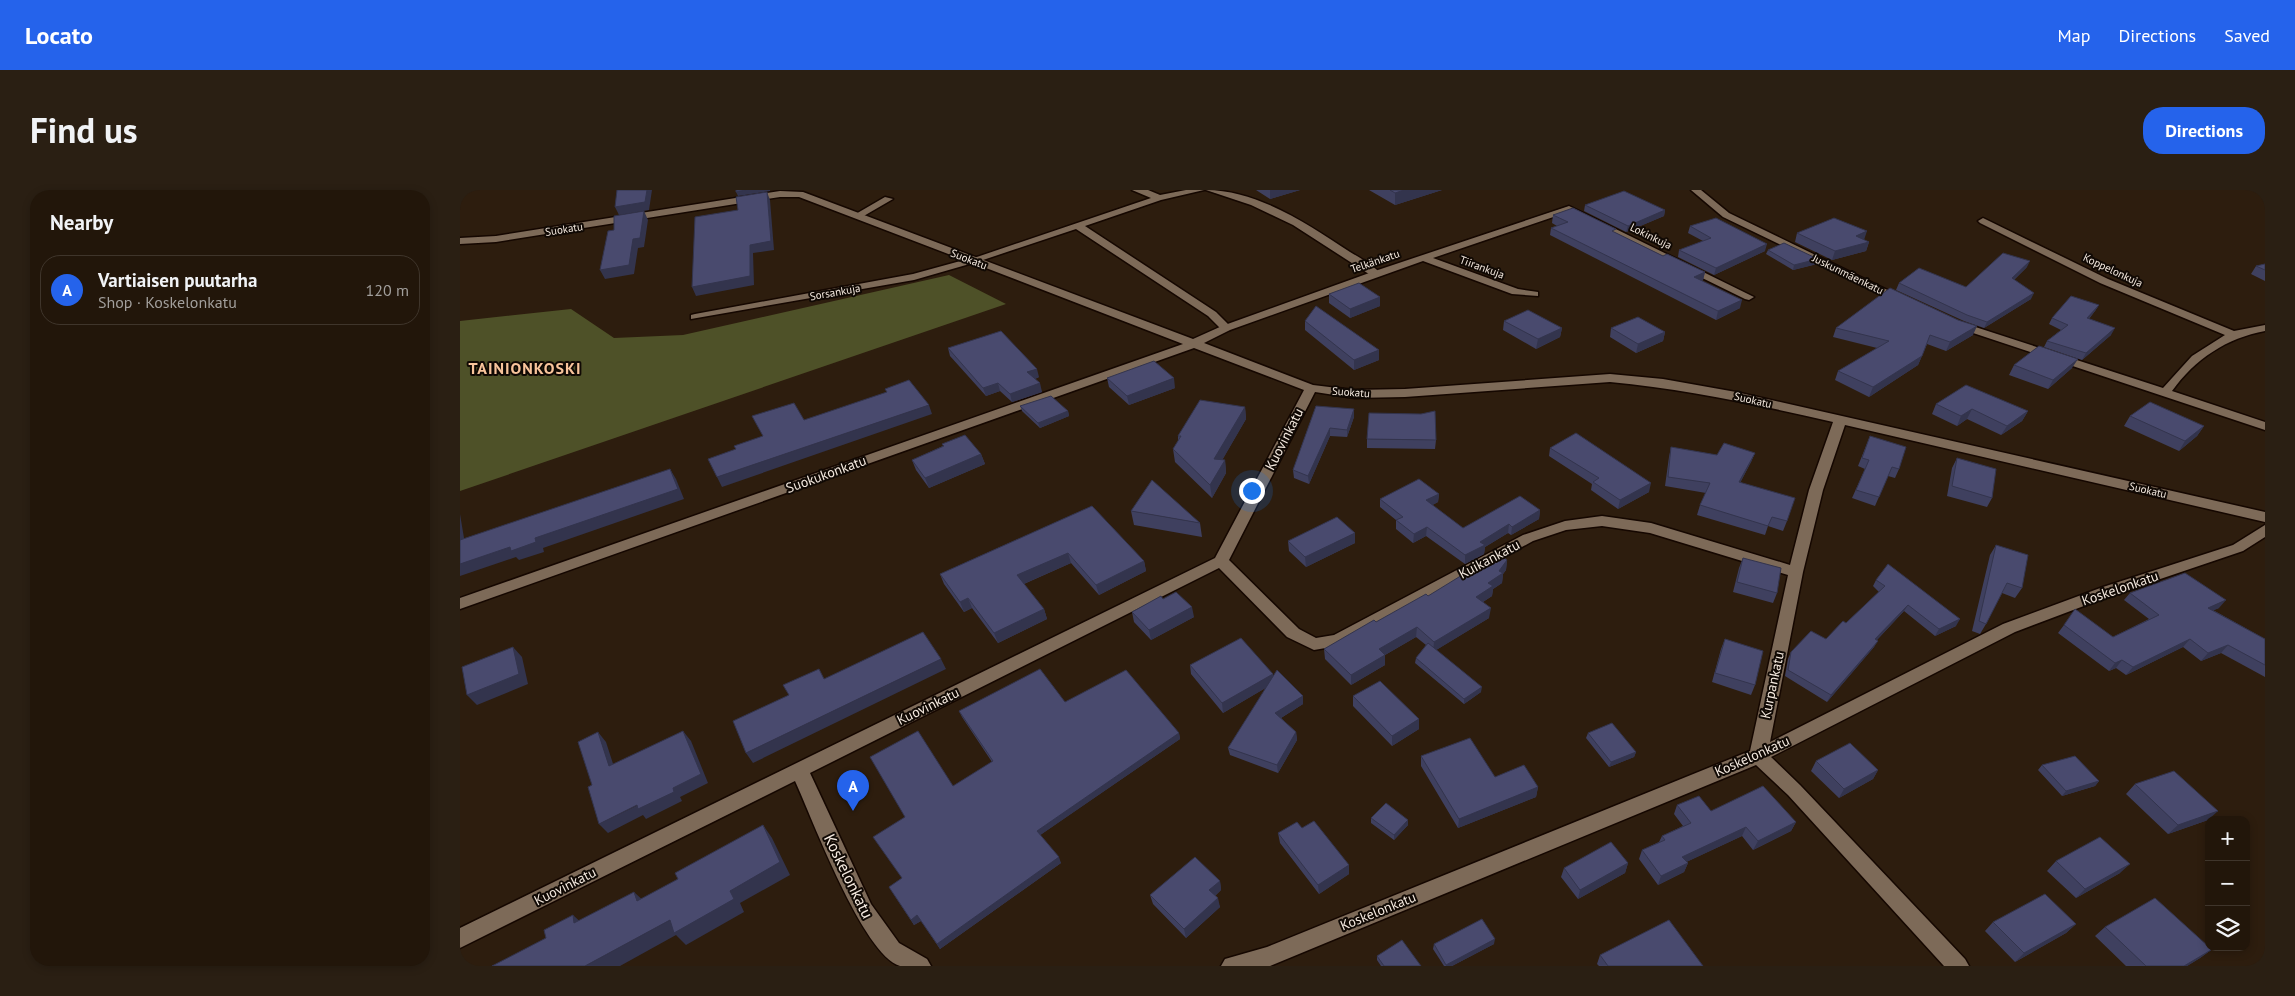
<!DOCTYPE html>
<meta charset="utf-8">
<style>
:root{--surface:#22160a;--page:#2a1f13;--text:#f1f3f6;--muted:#a29f9c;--line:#3f352b;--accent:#2563eb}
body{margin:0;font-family:"PT Sans",sans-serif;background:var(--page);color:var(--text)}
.controls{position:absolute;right:15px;bottom:15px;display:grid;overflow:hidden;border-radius:10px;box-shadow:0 2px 8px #0003}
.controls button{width:45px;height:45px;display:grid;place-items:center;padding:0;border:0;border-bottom:1px solid var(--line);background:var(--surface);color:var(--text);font:25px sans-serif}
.you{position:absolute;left:791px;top:300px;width:18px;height:18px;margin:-12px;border:4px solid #fff;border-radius:50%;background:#1a73e8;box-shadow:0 0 0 8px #1a73e833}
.badge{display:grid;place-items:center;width:32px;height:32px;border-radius:50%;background:var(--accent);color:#fff;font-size:16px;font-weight:700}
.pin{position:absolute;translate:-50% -41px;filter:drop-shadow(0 1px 2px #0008)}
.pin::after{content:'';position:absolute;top:26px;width:18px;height:15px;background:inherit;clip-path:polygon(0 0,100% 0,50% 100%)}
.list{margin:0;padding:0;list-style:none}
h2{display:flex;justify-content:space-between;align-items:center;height:65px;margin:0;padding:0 20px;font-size:21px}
h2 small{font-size:16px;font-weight:400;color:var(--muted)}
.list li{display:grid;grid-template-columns:32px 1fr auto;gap:15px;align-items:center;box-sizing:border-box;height:70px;margin:0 10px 10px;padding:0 10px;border:1px solid var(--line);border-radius:20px}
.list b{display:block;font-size:19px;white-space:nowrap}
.list p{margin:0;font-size:16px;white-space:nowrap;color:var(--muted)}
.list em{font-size:16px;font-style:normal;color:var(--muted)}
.icon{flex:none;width:28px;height:28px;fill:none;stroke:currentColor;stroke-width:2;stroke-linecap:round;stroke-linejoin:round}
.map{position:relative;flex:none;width:1805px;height:776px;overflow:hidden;border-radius:20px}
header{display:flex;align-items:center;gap:30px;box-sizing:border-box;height:70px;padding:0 25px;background:var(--accent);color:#fff}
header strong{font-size:24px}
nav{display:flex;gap:28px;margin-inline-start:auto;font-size:18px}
.intro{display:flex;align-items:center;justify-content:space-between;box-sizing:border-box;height:120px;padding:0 30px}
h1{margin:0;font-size:35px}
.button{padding:12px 22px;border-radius:20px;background:var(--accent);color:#fff;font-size:18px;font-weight:700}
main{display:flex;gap:30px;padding:0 30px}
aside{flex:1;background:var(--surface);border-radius:20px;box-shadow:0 2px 8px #0003}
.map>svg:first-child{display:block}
</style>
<header>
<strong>Locato</strong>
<nav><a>Map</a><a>Directions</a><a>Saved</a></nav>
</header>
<div class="intro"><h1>Find us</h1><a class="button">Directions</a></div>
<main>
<aside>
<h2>Nearby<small></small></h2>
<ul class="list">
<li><span class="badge">A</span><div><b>Vartiaisen puutarha</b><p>Shop · Koskelonkatu</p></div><em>120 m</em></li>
</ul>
</aside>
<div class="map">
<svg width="1805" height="776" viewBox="0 0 1805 776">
<rect width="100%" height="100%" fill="#2d1d0e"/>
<path fill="#4e5128" d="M489,85l57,29 -546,187v-170l111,-12 43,29 69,-3z"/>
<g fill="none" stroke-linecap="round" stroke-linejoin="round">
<defs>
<path id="service" d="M672,0h16l12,5 26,-5h18l-43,10 -76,26 131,86 14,14v4h-8l-14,-14 -132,-87 -99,33 -9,-2 183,-62z
M746,0c51,0 102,34 144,62 10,6 23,13 31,22l-1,2h-8l-79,-51 -42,-20z
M425,7l8,2 -31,18 -8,-2z"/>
<path id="minor" d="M1231,0h10l28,23 179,87 -1,2h-8l-176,-85z
M320,1l23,1 390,147 29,-13 150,-54 197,-66 185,91 -5,3 -4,-1 -177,-87 -135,46 85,31 20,3v4l-26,-2 -89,-33 -193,69 -26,13 109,42 41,5 51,-1 205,-15 53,5 73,13 529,120v10l-420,-97 -22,65 -20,82 -33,170 233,-118 100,-37 130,-42 32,-20v12l-22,14 -130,44 -98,37 -244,125 29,28 165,174 4,7h-25l-156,-171 -32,-30 -486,201h-49l4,-7 42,-12 483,-196 38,-176 -138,-42 -48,-7 -36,4 -33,11 -190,104 -29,5 -27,-13 -68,-69 -409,205 61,131 28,39 28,16 4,7c-10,0 -23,0 -31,0 -37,-11 -88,-148 -105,-185l-335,167v-20l755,-370 89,-168 -110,-42 -734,261v-11l723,-254 -210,-81 -59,17 -223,39v-4l4,-1 218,-40 51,-14 -165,-63h-19l-284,45 -36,2v-6l36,-2zM1150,192c76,7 149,23 223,40l-24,68 -19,75 -139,-42 -49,-7 -37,5 -42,14 -189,100 -18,3 -17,-9 -70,-69 86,-168 39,6 51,-1z
M1523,28l125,61 126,52 31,-6v6c-38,7 -70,28 -93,60l93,31v8l-313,-104v-4h8l203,66 29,-32 33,-21 -125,-52 -120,-60 -2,-2z"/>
</defs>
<use href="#service" stroke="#150700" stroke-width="3"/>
<use href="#minor" stroke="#150700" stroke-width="3"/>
<use href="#service" fill="#7d6a58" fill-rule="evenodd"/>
<use href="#minor" fill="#7d6a58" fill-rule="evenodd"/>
</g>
<path fill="#3f405f" d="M796,0h44l-30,9z
M909,0h73l-47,15z
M1125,15l80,5 -1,6 -38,16 -42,-21z
M1093,25l63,18 47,23 42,16 -2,8 -1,1 38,27 -24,12 -166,-85 1,-7 6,-2 -5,-3z
M1230,36l75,25 -51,24 -36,-18 1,-7 24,-9 -15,-8z
M1337,43l67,7 5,2 -3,9 -34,9 -37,-18z
M1308,60l49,14 -24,6 -27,-16z
M1805,74v17l-14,-7 5,-8z
M1567,77l-13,13 17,19 -47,29 -20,-7 -68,-31 3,-7 67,4z
M869,104l51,3v9l-30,12 -21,-15z
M1639,115l-4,6 -6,8 22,16 -29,25 -38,-13 3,-6 14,-11 -12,-6 3,-6z
M845,131l74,39 -25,10 -49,-40z
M1044,131l58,7 -2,9 -24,12 -33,-19z
M1151,138l54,4 -2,9 -27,12 -26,-16z
M1376,138l137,7 -27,16 -19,-7 -9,21 -49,32 -34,-17 3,-9 39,-23 -44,-11z
M488,158l91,29 -4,2 7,13 -30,10 -12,-11 -14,5 -36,-40z
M1554,175l58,3 -24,21 -39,-14z
M647,188l68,10 -46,17 -20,-18z
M1476,214l92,7 -6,10 -21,14 -34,-16 -10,7 -25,-12z
M560,216l48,5 1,5 -29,12 -18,-17z
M856,216l38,11 -7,20 -17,-1 -21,48 -15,-6 -1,-8z
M785,217l1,12 -24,41h3l1,13 -14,25 -37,-36 -2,-13 5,-8v-5z
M1670,226l74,10 -7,10 -18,15 -55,-25z
M1410,246l29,33 -4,9 -7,-2 -13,30 -23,-8 13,-29 -7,-3z
M907,249l69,1 -1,9 -68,-1z
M482,254l39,10 4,10 -56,24 -13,-18 -4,-10 31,-14z
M1211,257l46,8 38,-2 -4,9 -11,21 47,38 -4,10 -15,-5 -3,9 -68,-20 3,-10 6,-12 -41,-7 4,-29z
M1090,258l99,44 -31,17 -27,-19 1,-6 -43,-28z
M1497,268l35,40 -5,9 -40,-11 5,-28z
M979,304l-1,8 -6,3 31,23 77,-18 -1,9 -28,16 -3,-2 -23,14 -1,7 -19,10 -39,-28 -13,7 -17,-14v-9l-16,-13v-8z
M632,316l52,55 2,10 -47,24 -28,-32 -47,21 20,25 3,10 -49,24 -26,-35 -8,4 -20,-28 -4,-10z
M671,321l69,12 2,14 -68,-12z
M828,351l67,2 -49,24 -17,-16z
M1536,355l26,43 -7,10 -13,-5 -16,31 -6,10 -8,-3 18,-76z
M1283,368l34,35 -4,10 -40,-11 6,-24z
M1047,370l-1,10 -3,4 -1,9 -9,6 -1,7 -9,6 6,16 -53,32 45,42 -17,12 -49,-41 1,-5 10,-13 -10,-8 -31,18v10l-34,20 -26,-26 -1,-10 104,-53z
M1416,390l80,46 -21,10 -31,-25 -27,29 -3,7 -47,55 -42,-26 3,-17 3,-7 35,-13 20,-16 33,-31 -6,-6z
M1670,403l89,15 -6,2 52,29v38l-44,-24 -20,8 -18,-14 -57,28 -10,-7 -7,3 -51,-38 6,-8 49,12 36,-18 -25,-19z
M703,409l31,18 -43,23 -17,-18 -2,-10z
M1265,449l30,46 -4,10 -39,-13 9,-33z
M730,475l83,9v3l30,27 -22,14 15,14 1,8 -19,33 -48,-18 -2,-7 39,-61 -44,26 -32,-39z
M893,506l66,33 -27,17 -39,-40z
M605,512l114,31 1,6 -140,96 21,28 -121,86 -19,-28 -7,4 -25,-38 13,-9 51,-92 39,-24 -30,-45 -3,-6z
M1128,543l48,19 -2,5 -25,10 -23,-29z
M961,566l74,21 43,10 -2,10 -78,31 -37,-62z
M1356,571l62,9 -5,9 -34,19 -28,-27z
M1582,575l57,16 -4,5 -33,10 -24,-26z
M1675,594l73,36 -40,14 -42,-40z
M1217,615l34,6 85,11 -5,9 -38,19 -11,-14 -56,26 2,1 -4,9 -26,13 -19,-26 3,-9 17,-8 3,-6 21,-10 -9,-12z
M911,628l37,7 -14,15 -23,-17z
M842,638l47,46 -30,20 -39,-51 -2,-10z
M1596,671l64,12 -44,25 -29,-27z
M1168,673l-3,10 -47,26 -17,-22 3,-9z
M760,691l1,9 -6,6 5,11 -34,31 -33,-34 -3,-9z
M1533,732l83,2 -10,9 -51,29 -30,-31z
M1645,737l106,23 -11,8 -13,8h-61l-31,-30z
M974,754h60l-42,22h-8l-11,-17z
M1140,765l103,11h-104l-2,-2z
M917,766l44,10h-40l-4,-6z"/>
<path fill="#33344d" d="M187,0h5l-3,20 -30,5 -4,-8z
M286,0h24v1l-32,5 -2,-4z
M810,0h30l-30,9z
M944,0h38l-47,15v-12z
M307,2l3,8 4,50 -21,3 1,32 -58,11 -4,-9 58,-42z
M1205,20l-1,6 -38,16 2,-6z
M184,21l4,9 -4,27 -6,1 -4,26 -29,5 -5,-9 33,-31z
M1407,41l-3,9 -8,-4z
M1409,52l-3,9 -34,9 3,-9z
M1307,54l-2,7 -51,24 2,-7z
M1358,69l-1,5 -24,6 1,-5z
M1570,71l-3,6 -18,17 3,-6z
M1245,82l-2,8 -11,5 2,-8z
M1574,103l-3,6 -47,29 3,-6z
M920,107v9l-30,12v-9z
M1282,110l-2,8 -24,12 2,-9z
M1639,115l-4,6 -11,13 3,-6z
M1517,136l-4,9 -27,16 4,-9z
M1102,138l-2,9 -24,12 2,-10z
M1655,138l-4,7 -29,25 4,-7z
M1205,142l-2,9 -27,12 2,-9z
M919,160v10l-25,10v-10z
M1462,166l-4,9 -49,32 4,-10z
M1618,169l-6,9 -24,21 5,-9z
M577,179l2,8 -9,4 -3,-9z
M714,188l1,10 -46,17 -2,-9z
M538,193l2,8 -14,5 -3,-8z
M580,193l2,9 -30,10 -2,-8z
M469,215l3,9 -210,73 -5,-10z
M785,217l1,12 -30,52 -2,-12z
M894,219v8l-7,20v-7z
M1512,219l-5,10 -10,7 4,-10z
M608,221l1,5 -29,12 -2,-5z
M1568,221l-6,10 -21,14 6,-9z
M1744,236l-7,10 -18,15 6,-10z
M870,238v8l-21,48 -1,-8z
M1295,263l-4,9 -16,30 4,-10z
M521,264l4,10 -56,24 -4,-10z
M765,270l1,13 -14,25 -2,-13z
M210,279l6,10 8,20 -141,49 1,4 -25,8 -3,-3 -56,19v-12z
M1191,293l-2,9 -31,17 2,-9z
M979,304l-1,8 -12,7v-9z
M1080,320l-1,9 -28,16 1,-8z
M0,324l6,36 -6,-8z
M1049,334l-1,9 -23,14 -1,7 -19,10v-9l15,-13z
M967,337l-1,9 -13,7 1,-9z
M895,343v10l-49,24 -1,-10z
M608,363l3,10 -50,22 -4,-10z
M1047,370l-1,10 -3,4 -1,9 -9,6 -1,7 -17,11 1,-10 23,-26z
M684,371l2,10 -47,24 -3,-10z
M508,408l4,10 -8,4 -4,-10z
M1766,410l-7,8 -18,8 7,-8z
M1448,415l-4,6 -33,35 4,-7z
M732,417l2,10 -43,23 -2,-10z
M1031,418l-2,10 -56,34 1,-10z
M584,419l3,10 -49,24 -4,-10z
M1500,429l-4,7 -21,10 4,-7z
M957,437l-1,10 -31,18v10l-34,20v-10l28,-26z
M1730,449l-7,8 -57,28 7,-8z
M1418,451l-4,6 -47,55 4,-7z
M1768,455l-7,8 -20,8 7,-8z
M53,457l9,10 6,27 -51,21 -10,-10z
M481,469l5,10 -193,94 -7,-10z
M1662,470l-6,8 -7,3 6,-8z
M813,484l1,9 -51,30 -1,-10z
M1022,497l-1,5 -17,12v-5z
M843,506v8l-27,17 -1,-8z
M959,529v10l-27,17v-10z
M223,541l8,10 17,42 -28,14 2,4 -36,18 -3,-4 -35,18 -9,-9 74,-36z
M138,542l8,10 11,34 -8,-10z
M836,542l1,8 -19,33 -1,-8z
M719,543l1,6 -141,97 -2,-5z
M1176,562l-2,5 -25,10 2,-5z
M1418,580l-5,9 -34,19 5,-9z
M1639,591l-4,5 -33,10 4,-5z
M1078,597l-2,10 -78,31 1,-9z
M1758,621l-10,9 -40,14 10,-9z
M948,630v5l-14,15v-5z
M1336,632l-5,9 -38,19 5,-9z
M303,635l9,13 18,37 -50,28 4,9 -58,33 -10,-10 -56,31h-35l85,-46 60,-29z
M1286,637l-4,9 -64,30 4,-9z
M599,667l2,6 -121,86 -3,-5z
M1168,673l-3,10 -47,26 2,-9z
M1228,673l-4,9 -26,13 3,-9z
M1670,674l-10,9 -44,25 9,-9z
M889,675v9l-30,20 -1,-9z
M760,691l1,9 -10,9 -2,-9z
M174,702l13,12 -10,-3z
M758,708l2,9 -34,31 -2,-9z
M113,725l13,12 -12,-4z
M457,725l4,6 -7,4 -3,-5z
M1616,734l-10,9 -51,29 9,-9z
M1035,749l-1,5 -42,22h-6v-1z
M1751,760l-11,8 -13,8h-3z"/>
<path fill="#494a6e" stroke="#33344d" d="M157,0h30l-2,12 -30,5z
M276,0h10l-10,2z
M930,0h14l-9,3z
M1164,1l41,19 -37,16 -43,-21z
M307,2l4,49 -21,4v31l-58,11 3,-70 43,-7 -2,-13z
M1113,18l43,21 -4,2 51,25 4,-2 38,18 -11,5 48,23 -24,11 -167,-83 17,-6 -15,-7z
M184,21l-4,27 -7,1 -4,26 -29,5 8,-39 6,-1v-14z
M1256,28l51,26 -51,24 -37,-18 32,-12 -21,-12z
M1374,28l33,13 -11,5 13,6 -34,9 -38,-18z
M1324,53l34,16 -24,6 -26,-15z
M1543,63l27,8 -18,17 22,15 -47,29 -20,-7 -68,-32 20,-15 47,19z
M1805,74v6l-9,-4z
M899,93l21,14 -30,12 -21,-15z
M1430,98l68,32 19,6 -27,16 -20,-7 -8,21 -49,31 -35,-16 51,-30 -53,-13z
M1611,106l28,9 -12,13 28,10 -29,25 -39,-12 21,-16 -16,-7z
M856,116l63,44 -25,10 -49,-39z
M1068,120l34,18 -24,11 -34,-18z
M1178,127l27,15 -27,12 -27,-16z
M541,141l36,38 -10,3 13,11 -30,11 -12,-11 -15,5 -35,-40z
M1579,156l39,13 -25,21 -39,-15z
M694,171l20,17 -47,18 -20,-18z
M449,190l20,25 -212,72 -9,-18 28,-10 -2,-3 29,-10 -11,-20 42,-13 10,17 83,-28 -2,-3z
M1506,195l62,26 -21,15 -35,-17 -11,7 -25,-12z
M591,206l17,15 -30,12 -18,-17z
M740,210l45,7 -31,52 11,1 -15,25 -37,-36 8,-13h-3z
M1690,212l54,24 -19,15 -55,-25z
M856,216l38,3 -7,21 -17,-2 -22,48 -15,-6z
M975,221l1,29 -69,-1 2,-26 52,1z
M1116,243l75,50 -31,17 -27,-18 6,-4 -49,-30z
M505,245l16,19 -56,24 -13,-18 32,-14 -2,-2z
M1410,246l36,11 -7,22 -7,-2 -13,30 -23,-7 13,-30 -7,-2z
M1264,253l31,10 -16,29 56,16 -8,23 -15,-4 -4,9 -68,-21 10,-22 -42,-6 3,-30 46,8z
M1497,268l39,11 -4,29 -40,-12z
M210,279l8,20 -143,49 1,4 -25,9 -1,-4 -50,17v-24z
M959,289l20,15 -13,6 37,28 57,-32 20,14 -28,17 -3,-3 -29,18 5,3 -20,10 -38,-28 -13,7 -18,-14 7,-3 -23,-18z
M692,290l48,43 -69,-12z
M632,316l52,55 -48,24 -28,-32 -51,22 27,34 -50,24 -26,-35 -8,4 -20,-28z
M877,327l18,16 -50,24 -17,-16z
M1536,355l32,10 -6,33 -15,-5 -21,41 -7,-3z
M1038,363l9,7 -8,11 4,2 -15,10 5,3 -17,11 15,11 -57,34 -17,-15 -38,22 6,6 -34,20 -27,-26 50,-29 2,2 50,-28 2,2z
M1283,368l38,10 -4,25 -40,-11z
M1428,374l72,55 -21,10 -31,-24 -33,34 3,2 -47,54 -43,-25 3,-18 20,-21 15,8 17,-18 3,2 39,-37 -9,-6z
M1725,383l41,27 -18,8 57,31v26l-37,-20 -20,8 -18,-14 -57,28 -11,-7 -7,3 -51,-38 11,-16 38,28 46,-22 -29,-22z
M716,402l16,15 -43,23 -17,-18 29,-16 2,3z
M463,442l18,27 -195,94 -13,-32 56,-26 -6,-10 36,-16 5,10z
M781,448l32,36 -51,29 -32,-38z
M1265,449l38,12 -8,34 -40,-12z
M968,453l54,44 -18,12 -48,-41z
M53,457l6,27 -52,21 -5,-28z
M580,479l25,33 61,-32 53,63 -142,98 22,26 -122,87 -20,-29 -6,5 -22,-33 13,-9 -29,-41 32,-20 -35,-60 48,-26 35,55 40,-25 -34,-50z
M817,480l26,26 -28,17 21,19 -19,33 -49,-17z
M920,491l39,38 -27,17 -39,-40z
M1152,533l24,29 -25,10 -23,-29z
M223,541l18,43 -28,14 1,4 -36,17 -1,-4 -38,19 -11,-37 4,-2 -14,-43 20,-10 11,34z
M1010,548l25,39 29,-12 14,22 -79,32 -38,-63z
M1390,553l28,27 -34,19 -28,-28z
M1615,566l24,25 -33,10 -24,-26z
M1714,581l44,40 -40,14 -43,-41z
M1303,596l33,36 -38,19 -12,-14 -64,30 6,6 -27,13 -19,-26 23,-10 -3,-4 29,-13 -14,-18 22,-9 12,15z
M926,613l22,17 -14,15 -23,-17z
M854,631l35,44 -31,20 -40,-52 19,-11 5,6z
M303,635l17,37 -50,29 4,8 -60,34 -4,-13 -85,46h-93l54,-28 -2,-8 29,-15 1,8 60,-31 3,9 41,-22 -3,-6z
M1640,647l30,27 -45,25 -29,-28z
M1151,652l17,21 -48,27 -16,-22z
M735,667l25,24 -11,9 9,8 -34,31 -34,-34z
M1585,704l31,30 -52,29 -31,-31z
M1695,708l54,49 2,3 -27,16h-38l-41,-39z
M1022,729l13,20 -49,26 -12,-21z
M1209,730l34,46h-95l-8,-11z
M942,750l19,26h-37l-7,-10z"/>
<g text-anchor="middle" stroke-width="4" stroke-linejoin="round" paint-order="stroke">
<g font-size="11" fill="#f4e9df" stroke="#100904">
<text transform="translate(104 39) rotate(-9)" y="4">Suokatu</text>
<text transform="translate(1191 46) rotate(26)" y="4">Lokinkuja</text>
<text transform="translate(509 69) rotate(21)" y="4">Suokatu</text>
<text transform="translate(915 71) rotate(-19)" y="4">Telkänkatu</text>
<text transform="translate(1022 77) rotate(20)" y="4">Tiirankuja</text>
<text transform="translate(1653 80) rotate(25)" y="4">Koppelonkuja</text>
<text transform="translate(1388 84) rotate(26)" y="4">Juskunmäenkatu</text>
<text transform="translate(375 102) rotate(-10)" y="4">Sorsankuja</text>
<text transform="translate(891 202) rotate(4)" y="4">Suokatu</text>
<text transform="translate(1293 210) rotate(13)" y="4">Suokatu</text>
<text transform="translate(1688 300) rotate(13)" y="4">Suokatu</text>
</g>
<g font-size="14" fill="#f4e9df" stroke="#100904">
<text transform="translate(824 249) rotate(-63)" y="5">Kuovinkatu</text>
<text transform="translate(366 284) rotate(-20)" y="5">Suokukonkatu</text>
<text transform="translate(1029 369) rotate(-28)" y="5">Kuikankatu</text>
<text transform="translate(1660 398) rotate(-19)" y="5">Koskelonkatu</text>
<text transform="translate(1312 495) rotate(-78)" y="5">Kurpankatu</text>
<text transform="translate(468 516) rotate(-26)" y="5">Kuovinkatu</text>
<text transform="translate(1292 566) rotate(-24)" y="5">Koskelonkatu</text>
<text transform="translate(105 696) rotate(-27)" y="5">Kuovinkatu</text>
<text transform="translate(918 721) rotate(-22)" y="5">Koskelonkatu</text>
</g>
<g font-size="16" font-weight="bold" letter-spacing="1" fill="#f8c49b" stroke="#100904">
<text x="65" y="184">TAINIONKOSKI</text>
</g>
<g font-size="16" fill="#f4e9df" stroke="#100904">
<text transform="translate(389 686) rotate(64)" y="6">Koskelonkatu</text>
</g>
</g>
</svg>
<div class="controls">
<button>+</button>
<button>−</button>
<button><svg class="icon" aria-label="layers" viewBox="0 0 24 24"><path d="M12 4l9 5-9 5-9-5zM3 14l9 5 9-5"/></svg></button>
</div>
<div class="you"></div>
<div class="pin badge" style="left:393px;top:621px">A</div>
</div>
</main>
